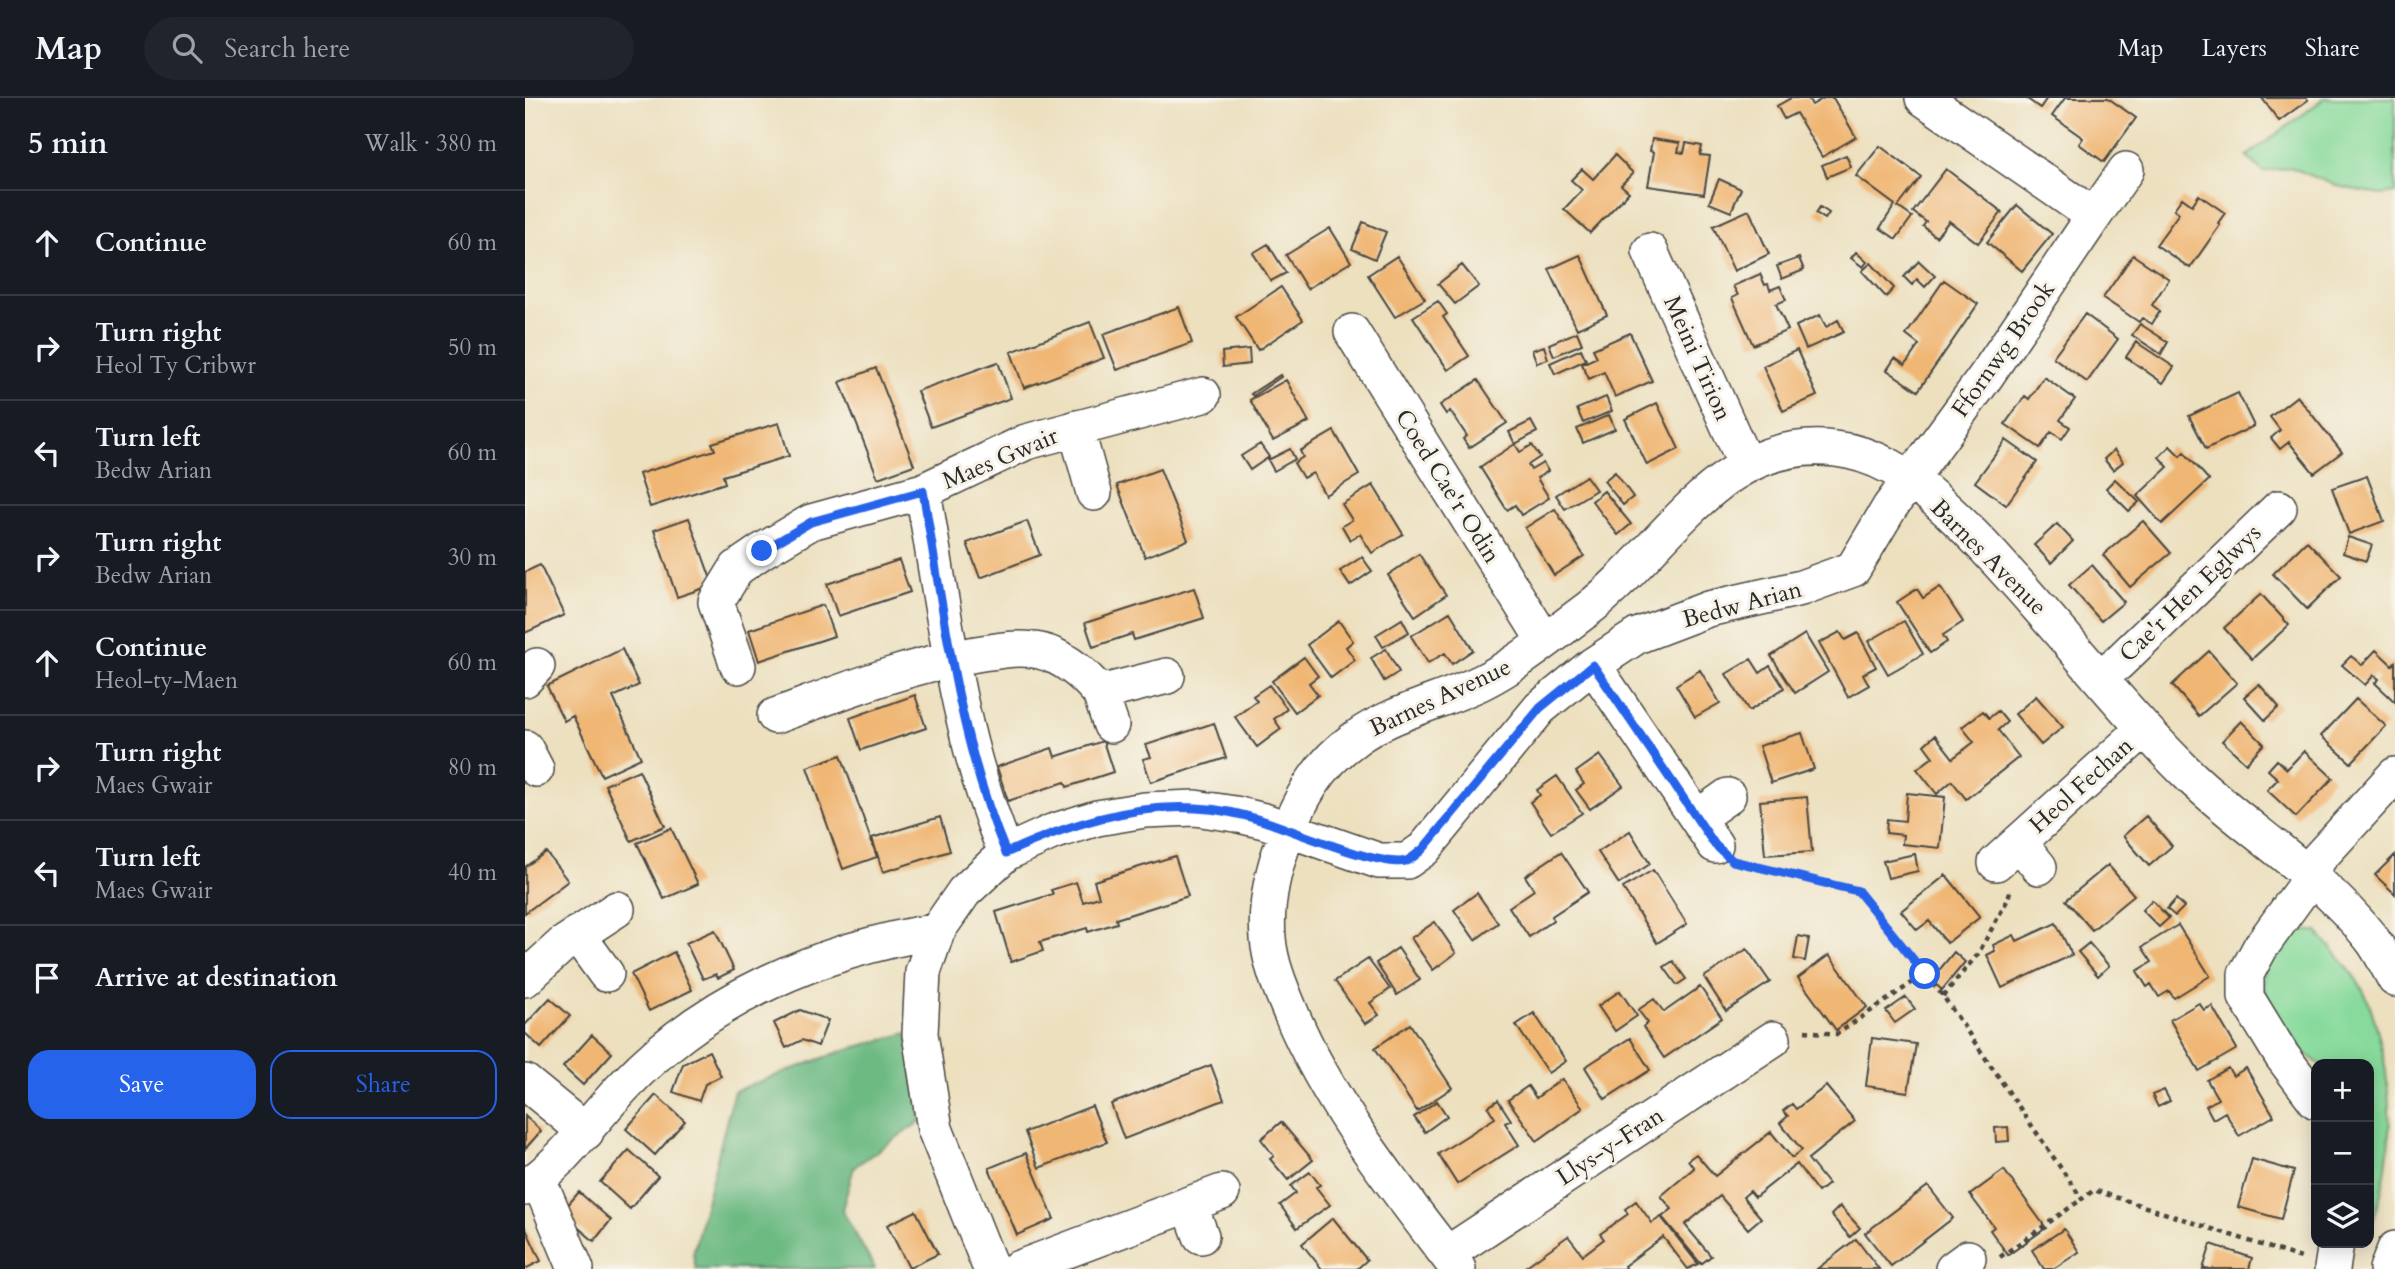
<!DOCTYPE html>
<meta charset="utf-8">
<style>
:root{--surface:#171b24;--page:#20242c;--text:#f1f3f6;--muted:#9ea1a6;--line:#363941;--accent:#2563eb}
body{margin:0;font-family:Cardo,serif;background:var(--page);color:var(--text)}
.controls{position:absolute;right:21px;bottom:21px;display:grid;overflow:hidden;border-radius:14px;box-shadow:0 4px 18px #0003}
.controls button{width:63px;height:63px;display:grid;place-items:center;padding:0;border:0;border-bottom:2px solid var(--line);background:var(--surface);color:var(--text);font:35px sans-serif}
.stop{position:absolute;width:21px;height:21px;margin:-16px;border:5px solid #2563eb;border-radius:50%;background:#fff}
.stop.end{background:#2563eb;border-color:#fff;box-shadow:0 2px 7px #0008}
.list{margin:0;padding:0;list-style:none}
h2{display:flex;justify-content:space-between;align-items:center;height:91px;margin:0;padding:0 28px;font-size:30px}
h2 small{font-size:23px;font-weight:400;color:var(--muted)}
.list li{display:grid;grid-template-columns:46px 1fr auto;gap:21px;align-items:center;box-sizing:border-box;height:105px;padding:0 28px;border-top:2px solid var(--line)}
.list b{display:block;font-size:26px;white-space:nowrap}
.list p{margin:0;font-size:23px;white-space:nowrap;color:var(--muted)}
.list em{font-size:23px;font-style:normal;color:var(--muted)}
.actions{display:flex;gap:14px;padding:21px 28px}
.actions a{flex:1;padding:16px 0;border:2px solid var(--accent);border-radius:21px;text-align:center;font-size:24px;color:var(--accent)}
.actions .main{background:var(--accent);color:#fff}
.icon{flex:none;width:38px;height:38px;fill:none;stroke:currentColor;stroke-width:2;stroke-linecap:round;stroke-linejoin:round}
.map{position:relative;flex:none;width:1870px;height:1171px;overflow:hidden}
header{display:flex;align-items:center;gap:42px;box-sizing:border-box;height:98px;padding:0 35px;background:var(--surface);border-bottom:2px solid var(--line)}
header strong{font-size:33px}
nav{display:flex;gap:38px;margin-inline-start:auto;font-size:24px}
.search{width:490px;height:63px;background:var(--page);display:flex;align-items:center;gap:18px;box-sizing:border-box;padding:0 24px;border-radius:38px;color:var(--muted);font-size:26px}
main{display:flex}
aside{flex:1;background:var(--surface)}
.map>svg:first-child{display:block}
</style>
<header>
<strong>Map</strong>
<div class="search"><svg class="icon" aria-label="search" viewBox="0 0 24 24"><circle cx="10" cy="10" r="6"/><path d="M15 15l6 6"/></svg>Search here</div>
<nav><a>Map</a><a>Layers</a><a>Share</a></nav>
</header>
<main>
<aside>
<h2>5 min<small>Walk · 380 m</small></h2>
<ul class="list">
<li><svg class="icon" aria-label="ahead" viewBox="0 0 24 24"><path d="M12 20V5M6 11l6-6 6 6"/></svg><div><b>Continue</b></div><em>60 m</em></li>
<li><svg class="icon" aria-label="right" viewBox="0 0 24 24"><path d="M7 20v-9h11M14 6l5 5-5 5"/></svg><div><b>Turn right</b><p>Heol Ty Cribwr</p></div><em>50 m</em></li>
<li><svg class="icon" aria-label="left" viewBox="0 0 24 24"><path d="M17 20v-9H6M10 6l-5 5 5 5"/></svg><div><b>Turn left</b><p>Bedw Arian</p></div><em>60 m</em></li>
<li><svg class="icon" aria-label="right" viewBox="0 0 24 24"><path d="M7 20v-9h11M14 6l5 5-5 5"/></svg><div><b>Turn right</b><p>Bedw Arian</p></div><em>30 m</em></li>
<li><svg class="icon" aria-label="ahead" viewBox="0 0 24 24"><path d="M12 20V5M6 11l6-6 6 6"/></svg><div><b>Continue</b><p>Heol-ty-Maen</p></div><em>60 m</em></li>
<li><svg class="icon" aria-label="right" viewBox="0 0 24 24"><path d="M7 20v-9h11M14 6l5 5-5 5"/></svg><div><b>Turn right</b><p>Maes Gwair</p></div><em>80 m</em></li>
<li><svg class="icon" aria-label="left" viewBox="0 0 24 24"><path d="M17 20v-9H6M10 6l-5 5 5 5"/></svg><div><b>Turn left</b><p>Maes Gwair</p></div><em>40 m</em></li>
<li><svg class="icon" aria-label="arrive" viewBox="0 0 24 24"><path d="M6 21V4h12l-3 4 3 4H6"/></svg><div><b>Arrive at destination</b></div></li>
</ul>
<div class="actions"><a class="main">Save</a><a>Share</a></div>
</aside>
<div class="map">
<svg width="1870" height="1171" viewBox="0 0 1870 1171">
<rect width="100%" height="100%" fill="#f7f3e8"/>
<filter id="ink" filterUnits="userSpaceOnUse"><feTurbulence type="fractalNoise" baseFrequency=".0143" numOctaves="2"/><feDisplacementMap in="SourceGraphic" scale="14" xChannelSelector="R" yChannelSelector="G"/><feConvolveMatrix kernelMatrix="1 2 1 2 8 2 1 2 1" color-interpolation-filters="sRGB"/></filter>
<filter id="wash" filterUnits="userSpaceOnUse"><feTurbulence type="fractalNoise" baseFrequency=".00686" numOctaves="4" result="noise"/><feDisplacementMap in="SourceGraphic" scale="28" xChannelSelector="R" yChannelSelector="G"/><feGaussianBlur stdDeviation="1.57" result="paint"/><feColorMatrix in="noise" values="0 0 0 0 0 0 0 0 0 0 0 0 0 0 0 0 0 1.4 0 .05"/><feComposite in="paint" operator="in"/></filter>
<g filter="url(#wash)">
<rect width="100%" height="100%" fill="#ece0bf"/>
<path fill="#87da9b" stroke="#598263" stroke-width="2" d="M1800,0h70v95l-14,2 -44,-9 -47,-19 -27,5 -16,-16z
M1779,832l13,2c17,19 37,40 49,64 4,8 6,17 9,25 20,69 20,144 -6,211v-168h-50l-14,-11 -39,-50 -3,-22 4,-21 22,-27z"/>
<path fill="#6dba83" stroke="#4c7257" stroke-width="2" d="M382,935l14,88 -67,46 -12,43 33,59h-179l-3,-15 41,-163 108,-40z"/>
<g id="blocks">
<path fill="#f0b673" d="M1266,0h17l4,7 12,-7h9l23,39 -34,20 -26,-44 -12,6 -7,-13z
M1501,0h21l-7,10z
M1540,0h43l28,20 -32,44 -25,-18 4,-6 -31,-22z
M1737,0h44l2,2 -29,21z
M1127,41l28,4 -2,9 6,1 2,-10 16,3 -2,9 10,1 -6,38 -56,-8 6,-34 -4,-1z
M1355,48l41,31 -23,30 14,10 -16,22 -16,-11 15,-23 -39,-29z
M1090,57l18,18 -12,12 8,7 -39,41 -26,-24 18,-19 -11,-10 11,-11 11,10z
M1321,57l5,12 -24,10 -5,-12z
M1421,71l56,43 -24,31 -29,-22 -13,16 -13,-11 3,-4 -13,-10z
M1194,81l22,10 -10,23 -22,-9z
M1674,97l26,18 -7,10 2,2 -30,43 -34,-23 23,-32 -5,-4 8,-11 10,7z
M1492,107l35,29 -30,37 -35,-29z
M1295,109l9,6 -4,6 -9,-6z
M1224,112l20,44 -35,17 -21,-45z
M838,124l23,10 -11,27 -23,-10z
M805,130l21,34 -44,27 -21,-34z
M743,146l18,29 -15,8 -18,-28z
M1331,154l11,10 -4,5 -12,-9z
M1055,157l27,60 -30,14 -28,-60z
M1608,157l36,24 -17,26 8,6 -8,13 -10,-6 -3,4 -36,-24z
M872,158l28,43 -30,18 -27,-42z
M1274,160l5,12 -22,9 -5,-13z
M1394,163l16,15 -10,11 -8,-8 -5,6 -8,-8z
M1346,165l23,25 -8,9 -24,-26z
M937,167l17,21 -24,18 -17,-20z
M1235,176l5,11 3,-1 2,6 10,-4 6,14 -10,4 12,26 -35,15 -21,-47 6,-3 -5,-9z
M1419,182l34,24 -60,87 -31,-21 8,-12 10,7 14,-20 -13,-10z
M756,189l22,33 -45,30 -22,-33z
M913,203l9,13 -4,3 26,39 -21,14 -35,-53z
M654,209l13,36 -75,27 -14,-36z
M1560,216l33,25 -31,43 -34,-25z
M1295,217l6,12 12,-7 6,12 -38,17 -10,-23z
M565,224l14,36 -80,30 -13,-36z
M1615,226l28,18 -7,12 -29,-19z
M1052,234l5,12 -28,12 -5,-12z
M1105,235l22,48 -37,16 -11,-25 -15,7 -7,-15 15,-7 -4,-8z
M1611,244l38,25 -11,16 -37,-26z
M1019,248l4,13 -11,4 -5,-13z
M724,251l1,15 -27,3 -1,-15z
M1056,251l5,11 -31,14 -5,-11z
M1272,252l20,46 -34,15 -20,-45z
M473,264l13,36 -80,29 -14,-36z
M351,270l38,97 -36,13 -38,-96z
M755,277l1,2 -28,19 -2,-2z
M1519,279l31,22 -15,21 10,7 -8,12 -11,-7 -11,16 -35,-24 20,-28 4,3z
M761,282l23,42 -36,19 -23,-41z
M953,282l29,43 -38,25 -6,-9 4,-3 -17,-25 -4,3 -6,-9z
M1713,295l16,33 -48,23 -17,-33z
M1772,298l45,56 -28,21 -25,-31 -9,7 -9,-11 9,-8 -10,-13z
M1081,299l6,14 -29,12 -6,-14z
M1132,305l22,46 -32,16 -22,-46z
M1084,317l6,14 -32,14 -6,-14z
M1006,323l6,11 -22,12 5,8 12,-7 8,12 -12,8 3,5 12,-7 5,8 -11,7 12,20 -28,17 -6,-10 -8,5 -27,-43 35,-23 -6,-12z
M254,325l10,33 -66,20 2,7 -75,24 -11,-33 76,-24 -3,-7z
M809,333l25,44 -34,20 -12,-22 -10,5 -9,-15 9,-6 -3,-6z
M1481,342l31,22 -31,43 -31,-23z
M735,346l9,13 -19,13 -9,-14z
M1645,348l10,10 4,-4 25,28 -47,44 -25,-28 31,-29 -9,-10z
M765,351l5,10 -21,12 -6,-11z
M1589,352l9,12 -10,8 -9,-11z
M635,371l28,71 -43,17 -28,-72z
M1090,374l18,25 -10,8 -19,-24z
M1061,378l10,14 -31,19 -9,-14z
M1842,378l17,45 -35,13 -17,-46z
M1590,381l24,23 -10,9 -23,-23z
M848,387l30,49 -31,19 -12,-19 -10,6 -8,-14 10,-6 -10,-16z
M1079,393l27,33 -13,11 -26,-34z
M1030,411l29,47 -30,19 -29,-47z
M164,420l24,67 -36,12 -23,-67z
M502,423l13,34 -60,23 -13,-35z
M1618,423l28,32 -41,34 -27,-32z
M1532,426l16,17 -22,22 -17,-18z
M1823,439l24,8 -6,16 -23,-8z
M1782,443l34,35 -34,33 -34,-35z
M894,456l27,41 -31,21 -27,-41z
M837,459l10,14 -22,15 -10,-15z
M374,462l11,32 -72,24 -11,-32z
M15,467l24,50 -39,18v-61z
M1567,467l32,37 -23,19 -32,-36z
M1415,489l23,35 -20,13 4,7 -17,11 -33,-51 20,-13 6,9z
M669,490l10,30 -70,22 -2,-6 -39,13 -8,-24z
M1736,496l28,31 -37,34 -28,-31z
M298,507l11,31 -75,25 -10,-31z
M925,514l23,38 -21,14 -7,-11 -17,10 -17,-27z
M877,521l7,13 -26,15 -7,-12z
M814,523l14,20 -7,6 9,13 -24,18 -24,-33z
M1379,523l19,33 -35,20 -19,-33z
M1315,534l5,8 13,-7 18,34 -13,7 6,11 -21,12 -29,-54z
M1280,536l23,38 -33,21 -24,-37z
M97,551l17,36 -26,12 28,61 -39,18 -29,-60 -9,5 -17,-35z
M861,551l13,23 -15,9 -13,-23z
M1851,552l16,15 3,-3v40l-20,-19 4,-4 -5,-4 -9,10 -23,-20 9,-9 11,9z
M1684,553l28,32 -38,33 -27,-31z
M779,559l14,19 -9,7 9,12 -23,17 -23,-31z
M1226,561l9,14 10,-7 14,22 -35,23 -23,-37z
M1175,572l20,33 -25,14 -19,-32z
M1734,586l20,23 -14,13 -21,-23z
M744,587l18,24 -13,10 7,10 -24,18 -22,-30 22,-16 -4,-5z
M390,597l11,33 -65,22 -11,-32z
M1511,598l27,31 -22,18 -26,-31z
M1831,601l30,27 -35,37 -30,-27z
M1458,613l6,7 9,-7 9,11 -9,8 21,27 -53,42 -14,-18 -15,13 -20,-25 16,-12 -9,-12 11,-10 18,23 21,-16 -12,-15z
M1716,623l23,23 -18,19 -24,-22z
M689,625l12,35 -75,24 -8,-23 8,-2 -5,-12z
M1277,635l12,36 -43,14 -12,-37z
M578,643l10,31 -46,15 -2,-5 -57,19 -11,-34 55,-19 3,9z
M1779,653l29,27 -37,39 -29,-27 11,-11 -10,-9 9,-10 10,9z
M316,657l36,102 -34,12 -36,-102z
M1075,657l23,31 -33,23 -14,-19 8,-6 -8,-12z
M114,672l26,56 -34,15 -26,-56z
M1032,678l25,37 -31,20 -21,-31 10,-7 -3,-5z
M1382,695l38,4 -5,51 -38,-4 1,-9 -17,-2 1,-14 18,2z
M1282,699l5,55 -47,3 -5,-54z
M1621,718l26,30 -23,20 -26,-30z
M415,719l10,34 -67,21 -11,-34z
M146,730l27,56 -34,15 -27,-56z
M1105,733l20,33 -31,20 -21,-32z
M21,754l22,29 -43,32v-46z
M1036,754l27,40 -36,24 1,4 -24,17 -20,-30 25,-17 -9,-14z
M1390,756l3,17 -30,7 -5,-17z
M1870,757v39l-20,-19z
M650,758l13,40 -72,23 1,4 -29,9 -1,-4 -47,14 3,9 -32,11 -15,-50 57,-18 -2,-4 25,-8 7,20 16,-5 -5,-16z
M1583,767l26,30 -42,35 -26,-30z
M1128,772l34,54 -30,19 -34,-55z
M1421,777l34,42 -33,26 -18,-22 -12,9 -16,-19z
M952,795l21,30 -23,17 -21,-30z
M1651,801l8,8 -9,9 -8,-7z
M1627,802l17,18 -10,9 -17,-17z
M910,824l21,31 -23,17 -22,-32z
M1531,825l16,32 -70,33 -15,-33 8,-4 -2,-6 21,-10 3,6z
M1653,827l32,51 -36,22 -5,-7 -10,6 -8,-13 -4,3 -10,-16 15,-9 -10,-15z
M190,832l19,40 -16,8 -2,-4 -13,5 -17,-36z
M1273,838l11,2 -4,23 -11,-2z
M1564,845l20,23 -11,10 -20,-24z
M873,850l22,32 -23,15 -21,-32z
M1222,851l23,33 -44,29 -22,-34z
M149,854l18,38 -43,21 -18,-37z
M1429,854l11,10 -23,28 -11,-10z
M1304,857l38,52 -31,23 -38,-52z
M843,861l22,30 -20,14 9,12 -14,9 -30,-43z
M1148,863l13,18 -9,6 -13,-18z
M1175,889l22,31 -58,40 -21,-31 5,-4 -10,-13 16,-11 10,13z
M1095,893l17,25 -22,15 -17,-25z
M1381,899l9,12 -20,14 -9,-12z
M25,900l20,18 -29,32 -16,-15v-8z
M1674,905l5,7 8,-4 25,43 -38,22 -29,-51z
M275,912l28,10 -10,26 -16,-6 -16,8 -12,-25z
M1009,915l32,48 -18,12 -32,-48z
M885,926l42,64 -35,23 -42,-63z
M67,937l20,18 -29,32 -20,-18z
M1105,940l20,32 -45,29 -20,-32z
M1347,940l44,6 -8,48 -42,-6z
M184,953l12,25 -16,8 -6,17 -26,-9 10,-28z
M686,967l13,35 -100,39 -13,-35z
M1703,970l5,8 13,-8 28,48 -35,20 -14,-24 -12,7 -7,-13 12,-7 -11,-19z
M1037,981l21,29 -46,33 -29,-41 20,-14 8,12z
M1301,988l29,35 -47,38 20,25 -10,8 -21,-28 -42,33 -5,-6 -7,6 18,21 -13,11 -28,-33 -35,29 26,31 -10,8 -39,-47 10,-8 -11,-13 33,-28 -6,-8 8,-6 19,22 56,-44 21,26 10,-8 -22,-27 8,-7 -5,-5 9,-7 4,5z
M1639,992l6,11 -12,6 -6,-12z
M131,997l29,26 -30,34 -29,-26z
M973,1002l13,20 -6,3 14,22 -62,39 -19,-30 57,-36 -7,-11z
M912,1003l10,15 -22,16 -11,-15z
M567,1008l15,36 -68,26 -14,-36z
M0,1018l16,15 -16,18z
M756,1024l32,38 -25,20 -18,-21 4,-3 -13,-17z
M1483,1029l1,14 -13,1 -1,-14z
M104,1052l29,26 -28,33 -30,-27z
M501,1055l28,66 -37,16 -28,-67z
M1727,1061l42,12 -13,48 -43,-12z
M1479,1072l42,58 -38,27 -18,-25 4,-3 -24,-32z
M785,1074l10,13 -4,2 14,18 -33,23 -17,-23 16,-12 -5,-7z
M1403,1088l25,32 -62,48 -26,-33z
M54,1094l32,28 -17,21 -33,-28z
M1111,1103l16,22 9,-6 37,47 -10,5 -25,-32 -39,29 2,3h-99l-2,-2 43,-31 15,19 21,-16 -4,-5 28,-20 -3,-5z
M1315,1108l20,22 -10,9 -19,-22z
M391,1113l22,43 -29,14 -22,-43z
M808,1120l34,42 -10,9h-35l-20,-25z
M0,1129l16,34 -16,8z
M1539,1131l15,23 -26,17h-9l-12,-19z
M1331,1141l23,30h-62z
M1686,1146l41,14 -3,11h-46z"/>
</g>
</g>
<g filter="url(#ink)">
<use href="#blocks" fill-opacity="0" stroke="#484641" stroke-width="2"/>
<g fill="none" stroke-linecap="round" stroke-linejoin="round">
<defs>
<path id="minor" d="M1569,118l32,-46
M1125,153l96,214
M827,234l192,308
M551,330l18,65
M398,393l103,-49 177,-47
M1068,567l122,180
M213,568l-22,-64 21,-34 25,-17 49,-29 112,-31c21,122 35,247 83,362
M1575,579l18,-14 161,-155
M0,581l12,-13
M575,595l11,32
M250,618c66,-24 131,-50 201,-62 20,-3 44,-8 64,-3 25,6 44,23 60,42l67,-17
M0,650l11,21
M1172,720l31,-22
M1494,744l20,25
M1471,765l148,-134
M52,836l29,40
M0,881l37,-34 55,-36
M0,984l61,50
M1791,1003l-34,-45 -36,-59v-23l14,-26 52,-72 6,-17 77,-84
M13,1080l38,91
M0,1090c41,-28 66,-68 100,-103 82,-87 196,-135 312,-154
M664,1106l12,32
M922,1156l326,-215
M466,1171l-56,-140 -15,-95 3,-62 14,-41 27,-39 42,-39 46,-21 45,-14 48,-8 50,-2 40,6 29,7 115,40h28l17,-12 116,-141 53,-43 44,-29 71,-27 93,-21 52,-19 37,-62 96,-131 108,-160 -171,-118
M492,1171l205,-77
M933,1171c-62,-81 -127,-161 -167,-256 -10,-24 -21,-49 -23,-75 -3,-34 4,-65 16,-97 15,-41 34,-77 72,-103 34,-25 87,-37 126,-56 38,-19 72,-48 106,-73 78,-60 132,-174 247,-160 20,2 39,9 56,18 41,23 86,71 117,106 62,68 119,142 185,206 58,54 127,95 177,158 10,12 17,28 25,42
M1428,1171l15,-11
M1807,1171l4,-26
M1862,1171l8,-20"/>
</defs>
<use href="#minor" stroke="#484641" stroke-width="38"/>
<path stroke="#484641" stroke-width="4.5" stroke-dasharray="5 5" stroke-linecap="butt" d="M1215,765l118,28 85,105 139,203 12,-9 207,68
M1418,898l35,-42 30,-55 2,-8
M1280,933l32,3 88,-60
M1475,1159l82,-58"/>
<use href="#minor" stroke="#fff" stroke-width="35"/>
</g>
</g>
<g fill="none" stroke-linecap="round" stroke-linejoin="round" filter="url(#ink)">
<path stroke="#2563eb" stroke-width="9" d="M237,453l49,-29 112,-31c21,122 35,247 83,362 59,-27 123,-49 190,-45 22,1 46,6 68,13 28,9 118,47 142,40 6,-2 13,-9 17,-12l117,-141 53,-43 122,180 18,16 125,30 67,83"/>
</g>
<g text-anchor="middle" stroke-width="6" stroke-linejoin="round" paint-order="stroke">
<g font-size="24" fill="#2b2b2b" stroke="#f7f3e8">
<text transform="translate(1478 251) rotate(-55)" y="8">Ffornwg Brook</text>
<text transform="translate(1173 260) rotate(66)" y="8">Meini Tirion</text>
<text transform="translate(475 360) rotate(-23)" y="8">Maes Gwair</text>
<text transform="translate(923 388) rotate(58)" y="8">Coed Cae'r Odin</text>
<text transform="translate(1464 459) rotate(45)" y="8">Barnes Avenue</text>
<text transform="translate(1665 495) rotate(-44)" y="8">Cae'r Hen Eglwys</text>
<text transform="translate(1217 506) rotate(-15)" y="8">Bedw Arian</text>
<text transform="translate(915 599) rotate(-25)" y="8">Barnes Avenue</text>
<text transform="translate(1556 687) rotate(-42)" y="8">Heol Fechan</text>
<text transform="translate(1085 1048) rotate(-33)" y="8">Llys-y-Fran</text>
</g>
</g>
</svg>
<div class="controls">
<button>+</button>
<button>−</button>
<button><svg class="icon" aria-label="layers" viewBox="0 0 24 24"><path d="M12 4l9 5-9 5-9-5zM3 14l9 5 9-5"/></svg></button>
</div>
<div class="stop" style="left:1400px;top:876px"></div>
<div class="stop end" style="left:237px;top:453px"></div>
</div>
</main>
